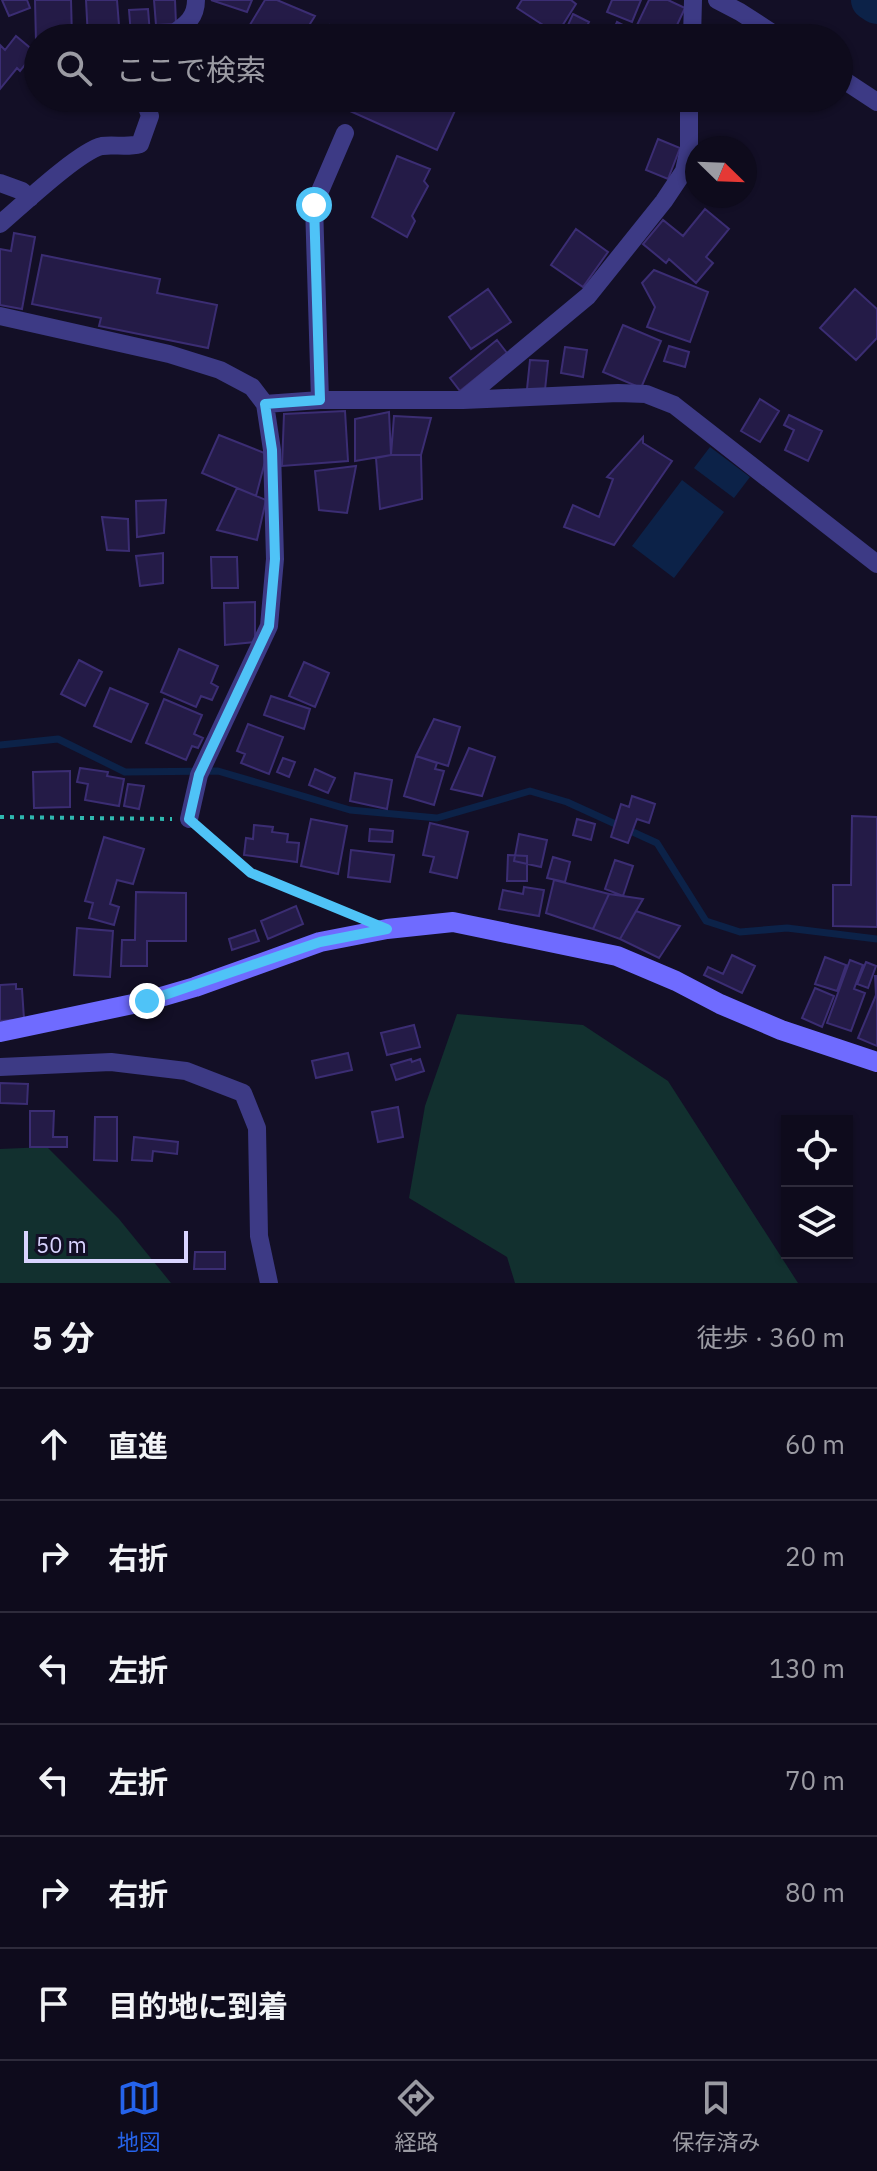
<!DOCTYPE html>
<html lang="ja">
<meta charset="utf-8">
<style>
:root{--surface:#0e0b1c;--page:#171425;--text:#f1f3f6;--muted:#9b9ba3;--line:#2e2b3b;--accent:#2563eb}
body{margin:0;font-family:"IBM Plex Sans","Noto Sans JP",sans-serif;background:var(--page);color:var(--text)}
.controls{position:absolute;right:24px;bottom:24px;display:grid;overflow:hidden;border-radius:0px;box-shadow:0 2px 6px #0004}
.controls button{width:72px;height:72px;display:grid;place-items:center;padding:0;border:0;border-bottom:2px solid var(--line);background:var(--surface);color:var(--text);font:40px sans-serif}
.compass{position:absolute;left:685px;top:136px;width:72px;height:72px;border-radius:50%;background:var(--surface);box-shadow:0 2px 6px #0004;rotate:113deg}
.scale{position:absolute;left:24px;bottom:20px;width:164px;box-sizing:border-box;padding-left:8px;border:4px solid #d9d4ff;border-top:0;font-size:22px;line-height:28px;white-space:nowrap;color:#d9d4ff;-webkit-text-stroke:6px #130f26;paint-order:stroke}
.stop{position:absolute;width:24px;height:24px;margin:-18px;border:6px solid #4fc3f7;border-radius:50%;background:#fff}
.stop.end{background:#4fc3f7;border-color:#fff;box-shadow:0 2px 8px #0008}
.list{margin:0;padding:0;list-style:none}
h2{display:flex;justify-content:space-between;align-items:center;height:104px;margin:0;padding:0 32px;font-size:34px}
h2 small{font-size:26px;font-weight:400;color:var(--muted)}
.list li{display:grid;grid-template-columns:52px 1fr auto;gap:24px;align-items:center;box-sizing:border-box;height:112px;padding:0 32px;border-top:2px solid var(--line)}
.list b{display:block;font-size:30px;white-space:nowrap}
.list em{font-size:26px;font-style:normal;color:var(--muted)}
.icon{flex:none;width:44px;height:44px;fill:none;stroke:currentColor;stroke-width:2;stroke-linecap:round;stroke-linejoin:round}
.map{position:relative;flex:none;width:877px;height:1283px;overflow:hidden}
.search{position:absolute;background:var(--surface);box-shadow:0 2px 6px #0004;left:24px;right:24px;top:24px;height:88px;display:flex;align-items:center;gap:20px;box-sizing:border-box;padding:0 28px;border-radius:44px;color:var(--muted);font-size:30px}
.sheet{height:776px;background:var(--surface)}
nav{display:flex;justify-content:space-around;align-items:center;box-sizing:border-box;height:112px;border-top:2px solid var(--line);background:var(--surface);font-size:22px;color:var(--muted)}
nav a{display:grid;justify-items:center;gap:4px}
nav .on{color:var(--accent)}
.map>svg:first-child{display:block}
</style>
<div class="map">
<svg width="877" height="1283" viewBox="0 0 877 1283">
<rect width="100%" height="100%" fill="#130f26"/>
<path fill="#12302f" d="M457,1014l126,11 85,56 130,202h-283l-8,-26 -98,-59 16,-92z
M47,1147l72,72 52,64h-171v-134z"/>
<path fill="#0c2248" d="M710,447l40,30 -16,21 -40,-30z
M682,480l42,32 -50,66 -42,-32z"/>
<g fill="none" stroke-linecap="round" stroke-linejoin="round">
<path stroke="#0c2248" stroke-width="7" d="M0,745l58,-6 67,33 93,-1 132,39 87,8 93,-27 37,11 90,41 49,78 34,11 47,-4 90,11"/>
<path stroke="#0c2248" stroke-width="40" d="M871,0l6,4"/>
</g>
<path fill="#241b47" stroke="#3b2d73" stroke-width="2" d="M2,0h25l3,8 -21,8z
M35,0h36l1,38h-34l-2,4z
M86,0h31l3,38h-32z
M154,0h21l1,24 -20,1z
M211,0h41l-5,12z
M265,0h12l38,16 -14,22h-59z
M522,0h49l5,4 -19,30 -40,-26z
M612,0h29l-9,22 -25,-10z
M649,0h19l17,8 -14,30h-7l-27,-13z
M148,9l2,25 -19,1 -2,-25z
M573,14l16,8 -8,16 -18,-2z
M617,22l25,13 -1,3h-31z
M330,25l30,13h-36z
M16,36l19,16 -15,19 -3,-3 -17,21v-44l5,5z
M321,98h125l12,6 -21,46z
M658,139l22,9 -12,31 -22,-9z
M397,156l33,13 -6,12 4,5 -16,30 3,5 -8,16 -35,-20z
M705,209l24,20 -23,28 7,6 -17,20 -27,-24 -3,4 -23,-19 20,-24 20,16z
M576,229l32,23 -25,35 -32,-22z
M14,233l21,4 -13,72 -22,-4v-56l11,2z
M42,255l118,24 -3,14 60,12 -9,43 -109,-22 2,-8 -69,-14z
M654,270l54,22 -18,50 -43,-15 8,-20 -13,-24z
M488,289l23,33 -40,27 -22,-32z
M855,289l22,20v29l-21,22 -36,-32z
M623,325l38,16 -20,47 -38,-16z
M497,340l10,13 -47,38 -10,-13z
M669,346l20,6 -4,15 -21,-6z
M565,347l22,3 -4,27 -22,-4z
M530,360l18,1 -3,29 -18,-1z
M760,399l19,12 -19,31 -19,-11z
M345,411l3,50 -66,5 2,-52z
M389,412l2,43 -36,6v-42z
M789,415l33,16 -14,30 -23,-11 9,-20 -10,-5z
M394,416l37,2 -10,37h-30z
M219,435l48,19 -11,42 -54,-23z
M643,437v6l29,18 -58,84 -50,-18 9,-22 26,12 14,-38 -6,-2z
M391,455h30l1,44 -42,10 -4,-51z
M356,466l-9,47 -28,-3 -4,-39z
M237,488l29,12 -9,40 -40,-10z
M166,500l-2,33 -27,4 -1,-36z
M102,517l26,2 1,32 -22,-1z
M163,553v30l-23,3 -4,-30z
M211,557h26l1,31h-26z
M255,602v40l-30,3 -1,-42z
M179,649l39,17 -7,17 7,4 -6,13 -11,-4 -5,11 -35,-15z
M79,660l23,12 -17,34 -24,-12z
M304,662l25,11 -14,34 -26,-11z
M110,688l38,16 -17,38 -37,-16z
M271,696l39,13 -6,20 -40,-14z
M164,699l38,16 -8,19 9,4 -5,10 -6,-2 -6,14 -40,-17z
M434,719l26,8 -12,39 -32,-10z
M248,724l35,13 -14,37 -28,-11 4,-9 -8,-3z
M469,748l26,9 -13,39 -31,-7z
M416,756l21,7 -2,6 9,2 -10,34 -30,-9z
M283,758l12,4 -6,15 -12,-5z
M80,768l28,4 -1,4 17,3 -5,27 -34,-6 3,-16 -11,-2z
M315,769l20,9 -7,15 -19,-8z
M70,771v36l-36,1 -1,-36z
M355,773l37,7 -5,29 -37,-8z
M128,784l16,2 -5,23 -15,-3z
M632,796l23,8 -6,19 -12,-4 -9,24 -17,-6 10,-33 8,3z
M852,816l25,1v110l-44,-1v-41h18z
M311,819l36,7 -9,48 -37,-8z
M577,819l18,5 -4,16 -18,-5z
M430,823l38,9 -11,46 -27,-6 4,-15 -11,-2z
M254,825l19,2 -1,5 16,2 -1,8 12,1 -2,19 -53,-7 2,-17 7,1z
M370,829l23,2 -1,11 -23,-1z
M519,834l28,6 -6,27 -27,-6z
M104,837l40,12 -11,35 -16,-4 -7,24 9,3 -5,18 -25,-7 4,-15 -8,-2z
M351,850l43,5 -4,27 -42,-5z
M508,855l19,1v25h-20z
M553,857l17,5 -5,20 -18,-4z
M615,860l18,6 -10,30 -18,-7z
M554,880l55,14 -16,35 -47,-16z
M524,887l20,3 -5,26 -40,-7 4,-19 20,4z
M136,892l50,1v48h-39v25h-26l1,-26h13z
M609,894l34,5 -23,40 -27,-10z
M296,906l7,18 -35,15 -7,-18z
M636,911l44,15 -21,32 -39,-19z
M77,928l36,3 -3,46 -36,-2z
M255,930l4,11 -27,9 -3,-11z
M732,955l23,11 -13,27 -38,-18 4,-8 15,7z
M825,957l21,8 -9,26 -22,-7z
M850,960l13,5 -9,24 11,4 -14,38 -24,-8z
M866,962l10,4 -8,22 -11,-4z
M875,976h2v70l-19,-8 18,-43z
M16,984v5h6l2,30 -24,2v-36z
M815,988l19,8 -12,31 -20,-9z
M414,1025l6,22 -33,8 -6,-22z
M348,1053l4,17 -36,8 -4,-17z
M411,1059l1,3 8,-3 4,12 -28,9 -5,-15z
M0,1083l28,1 -1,20 -27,-1z
M398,1107l5,30 -25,5 -6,-30z
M30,1111h24l-1,26h14v10h-37z
M95,1117h22v44l-23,-1z
M134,1137l44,5 -1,12 -24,-3 -1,10 -20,-1z
M195,1252h30v17h-31z"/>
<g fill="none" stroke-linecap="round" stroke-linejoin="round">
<path stroke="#2fb8b0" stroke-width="4" stroke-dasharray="4 6" stroke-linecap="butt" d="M0,817l172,2
M203,832l48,41 100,41"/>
<path stroke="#3d3a85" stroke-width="18" d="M717,0l23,12 40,26
M167,38c15,-11 29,-17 29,-38
M692,38l1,-38
M839,77l38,25
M0,183l22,8 8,7
M0,224c20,-17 79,-73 102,-78 13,-2 24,2 38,-2l10,-28 -6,-18
M0,316l169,38 51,16 32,17 13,17 7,46 3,109 -6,67 -70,149 -10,44
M320,400l-6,-195 31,-72
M463,400l125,-104 76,-95 20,-30 5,-23v-50
M265,404l55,-4h143l155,-7 28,1 28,11 203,159
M0,1067l111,-5 75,9 57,22 14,35 2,108 10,47"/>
<path stroke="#6f6bff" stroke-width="20" d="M0,1032l147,-31 48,-14 125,-45 67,-13 66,-7 164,34 59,25 44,23 61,26 96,32"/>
</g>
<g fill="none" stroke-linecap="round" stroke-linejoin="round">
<path stroke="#4fc3f7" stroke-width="10" d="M147,1001l173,-59 67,-13 -136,-56 -62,-54 10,-44 70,-149 6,-67 -3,-109 -7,-46 55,-4 -6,-195"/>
</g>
</svg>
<div class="controls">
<button><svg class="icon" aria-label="locate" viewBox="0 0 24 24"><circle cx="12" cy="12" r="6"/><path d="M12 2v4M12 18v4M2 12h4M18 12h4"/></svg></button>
<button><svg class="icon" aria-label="layers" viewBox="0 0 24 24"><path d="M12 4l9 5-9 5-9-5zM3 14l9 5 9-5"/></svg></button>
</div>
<svg class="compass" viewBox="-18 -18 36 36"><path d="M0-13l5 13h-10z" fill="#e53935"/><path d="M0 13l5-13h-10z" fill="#9b9ba3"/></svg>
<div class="scale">50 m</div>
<div class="stop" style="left:314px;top:205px"></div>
<div class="stop end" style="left:147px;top:1001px"></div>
<div class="search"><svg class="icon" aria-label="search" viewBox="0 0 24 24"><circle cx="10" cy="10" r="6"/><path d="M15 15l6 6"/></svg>ここで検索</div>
</div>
<section class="sheet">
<h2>5 分<small>徒歩 · 360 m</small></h2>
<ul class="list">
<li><svg class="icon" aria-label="ahead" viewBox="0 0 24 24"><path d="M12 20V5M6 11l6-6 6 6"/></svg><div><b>直進</b></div><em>60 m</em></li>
<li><svg class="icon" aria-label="right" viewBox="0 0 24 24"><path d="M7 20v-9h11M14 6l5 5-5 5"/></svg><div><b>右折</b></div><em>20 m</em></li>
<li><svg class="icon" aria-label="left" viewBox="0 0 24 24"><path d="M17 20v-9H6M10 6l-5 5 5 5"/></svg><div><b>左折</b></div><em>130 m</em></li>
<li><svg class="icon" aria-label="left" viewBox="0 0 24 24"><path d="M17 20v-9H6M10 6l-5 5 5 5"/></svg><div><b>左折</b></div><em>70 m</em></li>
<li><svg class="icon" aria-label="right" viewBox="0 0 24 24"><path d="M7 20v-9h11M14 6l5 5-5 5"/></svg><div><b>右折</b></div><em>80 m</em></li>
<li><svg class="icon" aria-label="arrive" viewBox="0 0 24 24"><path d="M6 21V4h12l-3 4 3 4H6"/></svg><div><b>目的地に到着</b></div></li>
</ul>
</section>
<nav>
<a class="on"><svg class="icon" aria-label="map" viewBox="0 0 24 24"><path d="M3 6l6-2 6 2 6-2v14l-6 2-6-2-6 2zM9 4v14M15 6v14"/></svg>地図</a>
<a><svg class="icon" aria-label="directions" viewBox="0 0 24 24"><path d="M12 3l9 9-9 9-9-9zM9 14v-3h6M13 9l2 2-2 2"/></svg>経路</a>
<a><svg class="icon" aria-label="saved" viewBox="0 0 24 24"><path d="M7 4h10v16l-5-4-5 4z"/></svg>保存済み</a>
</nav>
